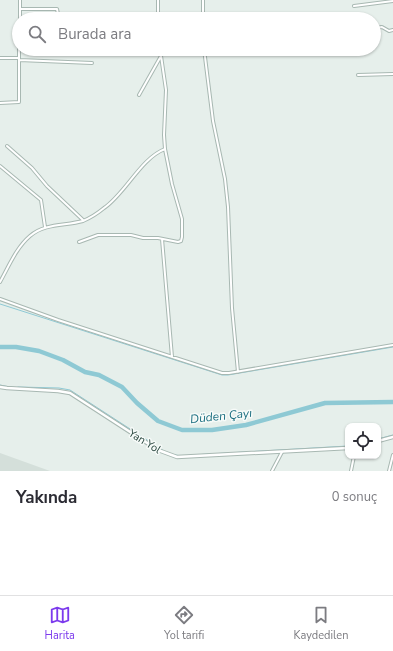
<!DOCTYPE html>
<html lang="tr">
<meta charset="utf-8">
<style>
:root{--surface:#fff;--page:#f7f7f7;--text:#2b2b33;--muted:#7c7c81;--line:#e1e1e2;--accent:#7c3aed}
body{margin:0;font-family:"Nunito Sans",sans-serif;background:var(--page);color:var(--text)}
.controls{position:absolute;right:12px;bottom:12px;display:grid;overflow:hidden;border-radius:8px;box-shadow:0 1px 3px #0004}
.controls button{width:36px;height:36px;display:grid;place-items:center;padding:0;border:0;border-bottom:1px solid var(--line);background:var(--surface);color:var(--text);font:20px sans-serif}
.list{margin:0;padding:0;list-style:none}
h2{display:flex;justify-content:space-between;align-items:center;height:52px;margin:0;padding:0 16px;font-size:17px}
h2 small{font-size:13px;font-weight:400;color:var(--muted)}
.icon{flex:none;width:22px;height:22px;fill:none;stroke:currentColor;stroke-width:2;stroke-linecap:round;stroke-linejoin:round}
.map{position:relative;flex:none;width:393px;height:471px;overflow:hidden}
.search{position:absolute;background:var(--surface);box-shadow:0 1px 3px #0004;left:12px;right:12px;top:12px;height:44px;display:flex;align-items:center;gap:10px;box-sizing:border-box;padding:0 14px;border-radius:22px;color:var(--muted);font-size:15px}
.sheet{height:124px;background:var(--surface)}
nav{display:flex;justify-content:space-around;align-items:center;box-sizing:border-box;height:56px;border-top:1px solid var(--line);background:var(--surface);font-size:11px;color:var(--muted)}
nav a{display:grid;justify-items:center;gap:2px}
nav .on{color:var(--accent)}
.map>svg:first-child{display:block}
</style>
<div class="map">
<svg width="393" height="471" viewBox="0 0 393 471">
<rect width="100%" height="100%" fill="#e6efeb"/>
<path fill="#d4dfda" d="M0,453l50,18h-50z"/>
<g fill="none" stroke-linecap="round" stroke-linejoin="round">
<path stroke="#8ec9d4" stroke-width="1" d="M0,304l222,71h6l165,-28
M0,385l9,2
M18,387l41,1 11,2 94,61
M378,439l15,-4
M175,455l7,1
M193,455l155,-9"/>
<path stroke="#8ec9d4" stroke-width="4.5" d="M0,347h16l23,4 24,9 22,12 14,3 23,12 15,16 21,18 24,9h30l34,-5 79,-22 68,-1"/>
<defs>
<path id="minor" d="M158,0v19
M354,6l39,-5
M20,9h37l2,10 19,-1 4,1
M20,19v-19
M86,19h4
M203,19v-19
M374,28l8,-1 7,4 4,-1
M204,49l9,72 12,58 3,28 4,101 6,64
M0,58h19
M19,60l73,3
M358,75l35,-1
M139,95l22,-39
M0,103l19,-1v-53
M7,146l25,22 15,18 36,34
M0,166l41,34 4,27
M162,239l10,118
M79,242l19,-7h33l12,3h15l20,4 3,-1 1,-4v-18l-10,-35 -7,-35 -1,-14 2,-45 -6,-41
M0,282c9,-16 16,-34 30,-46 15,-13 35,-10 53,-15 7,-3 15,-8 21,-13 21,-14 37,-50 61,-59
M0,299l58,21 164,53h7l164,-28
M272,471l10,-19
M351,471l3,-15
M389,471l4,-16"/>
<path id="tertiary" d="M0,387l7,1 51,3 12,2 88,57 19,7 171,-9
M378,441l15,-4"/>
</defs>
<use href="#minor" stroke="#a8b8b2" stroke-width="4"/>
<use href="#tertiary" stroke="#a8b8b2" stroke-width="4.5"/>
<use href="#minor" stroke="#fff" stroke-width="2"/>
<use href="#tertiary" stroke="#fff" stroke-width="2.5"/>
</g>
<g text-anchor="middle" stroke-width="3" stroke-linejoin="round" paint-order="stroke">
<g font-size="11" fill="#24423a" stroke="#f7fbf9">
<text transform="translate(145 441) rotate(32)" y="4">Yan Yol</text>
</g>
<g font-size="12" font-style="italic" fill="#1c6f80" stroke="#f7fbf9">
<text transform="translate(221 416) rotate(-6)" y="4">Düden Çayı</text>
</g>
</g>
</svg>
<div class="controls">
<button><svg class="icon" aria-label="locate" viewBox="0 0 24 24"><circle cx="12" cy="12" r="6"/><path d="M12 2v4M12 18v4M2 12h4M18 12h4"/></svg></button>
</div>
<div class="search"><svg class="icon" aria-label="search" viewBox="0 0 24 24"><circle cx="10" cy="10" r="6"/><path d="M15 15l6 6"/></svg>Burada ara</div>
</div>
<section class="sheet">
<h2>Yakında<small>0 sonuç</small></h2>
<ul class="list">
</ul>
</section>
<nav>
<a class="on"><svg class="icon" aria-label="map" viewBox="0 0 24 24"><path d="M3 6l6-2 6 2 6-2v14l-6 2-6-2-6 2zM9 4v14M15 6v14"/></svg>Harita</a>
<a><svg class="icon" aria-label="directions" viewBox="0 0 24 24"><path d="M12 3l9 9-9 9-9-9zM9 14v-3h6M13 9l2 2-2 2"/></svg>Yol tarifi</a>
<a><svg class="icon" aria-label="saved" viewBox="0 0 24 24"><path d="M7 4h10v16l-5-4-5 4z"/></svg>Kaydedilen</a>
</nav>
